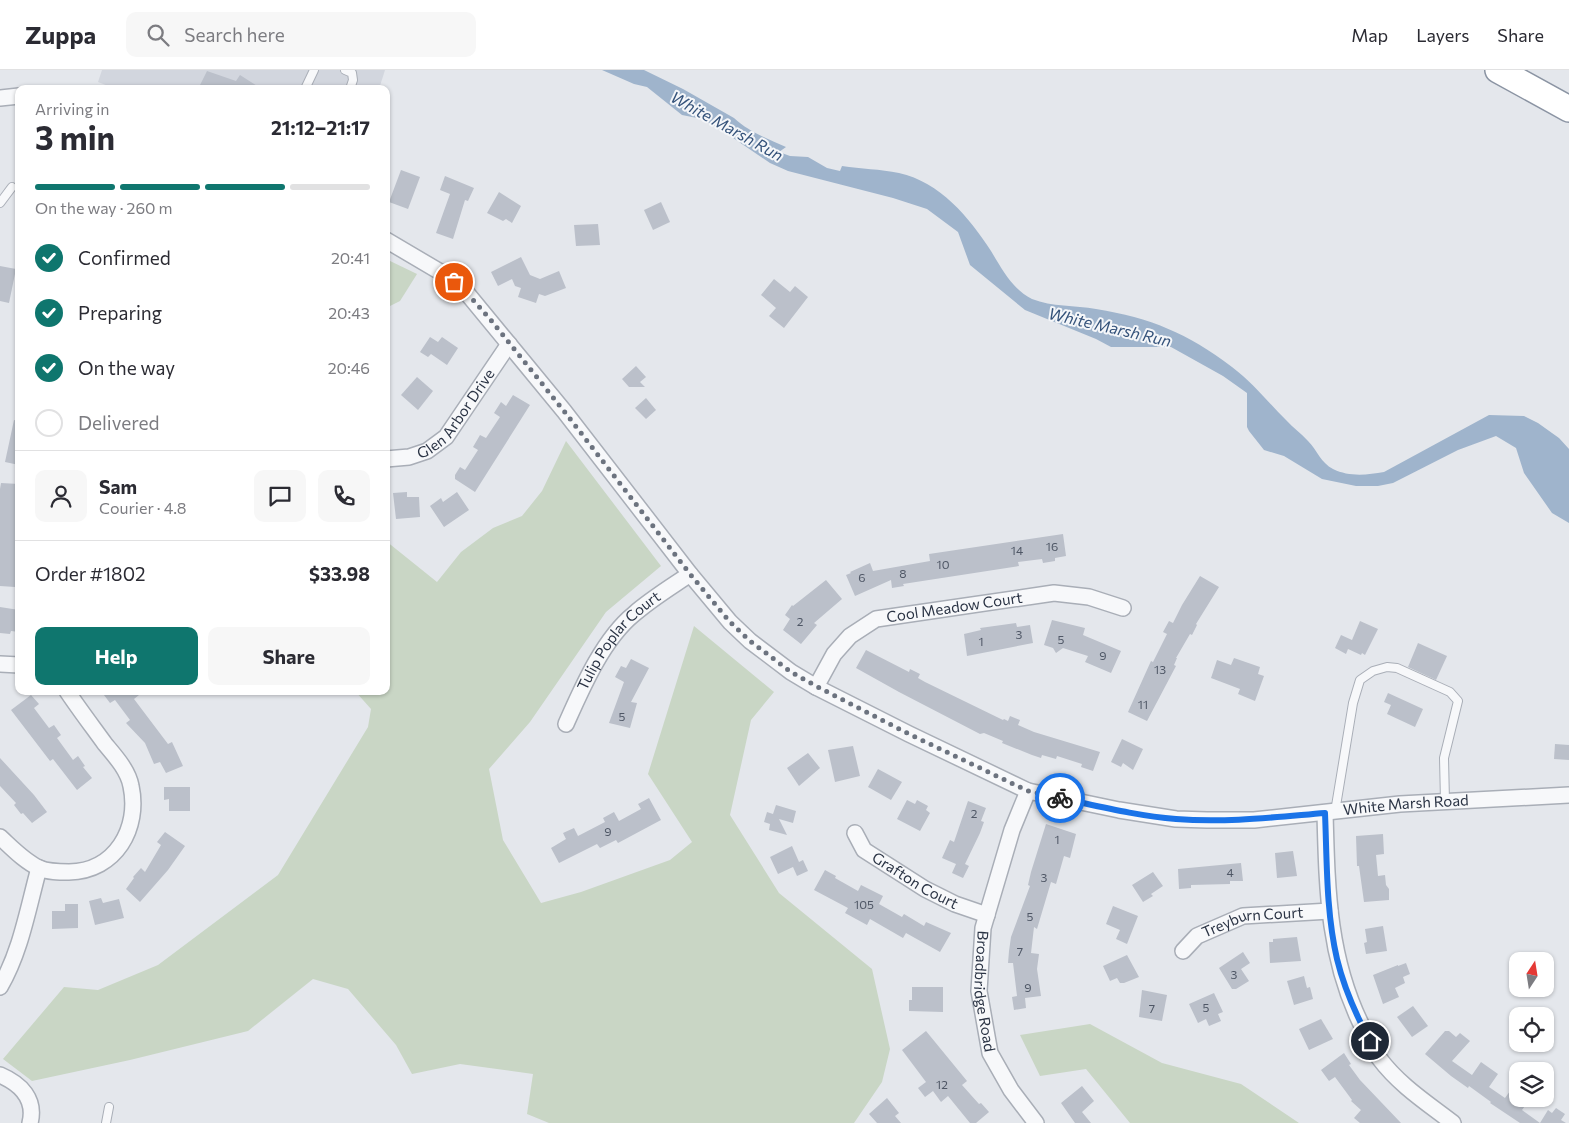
<!DOCTYPE html>
<html lang="en">
<head>
<meta charset="utf-8">
<style>
  :root { --surface:#fff; --page:#f7f7f7; --text:#2b2b33; --muted:#7c7c81; --line:#e1e1e2; --accent:#0f766e }
  body { margin:0; font-family:Commissioner,sans-serif; background:var(--page); color:var(--text); height:100vh; display:flex; flex-direction:column; font-size:19px; white-space:nowrap }
  * { box-sizing:border-box; margin:0 }
  p { font-size:16px; color:var(--muted) }
  .icon { flex:none; width:28px; height:28px; fill:none; stroke:currentColor; stroke-width:2; stroke-linecap:round; stroke-linejoin:round }
  .map { position:relative; flex:1; overflow:hidden }
  .drawer { position:absolute; left:15px; top:15px; width:375px; height:610px; display:flex; flex-direction:column; background:var(--surface); border-radius:10px; box-shadow:0 1px 4px #0004 }
  .drawer>* { flex:none }
  .needle { width:32px; rotate:12deg }
  .controls { position:absolute; left:1509px; top:882px; display:grid; gap:10px }
  .controls a { display:grid; place-items:center; width:45px; height:45px; border-radius:10px; background:var(--surface); box-shadow:0 1px 4px #0004; font-size:25px }
  .pin { position:absolute; display:grid; place-items:center; width:42px; height:42px; color:#fff; margin:-21px; border:2px solid #fff; border-radius:50%; box-shadow:0 1px 5px #0007 }
  .courier { position:absolute; display:grid; place-items:center; width:50px; height:50px; margin:-25px; border:4px solid #1a73e8; border-radius:50%; background:#fff; color:#222; box-shadow:0 1px 6px #0007 }
  .summary em { font-style:normal; font-weight:700 }
  .summary div { display:flex; flex-direction:column-reverse }
  .summary { display:flex; align-items:center; justify-content:space-between; height:85px; padding:0 20px }
  h1 { font-size:32px; font-weight:700; line-height:38px }
  .bar { display:grid; grid-template-columns:repeat(4,1fr); gap:8px 5px; align-content:center; height:60px; padding:0 20px }
  .bar i { height:6px; border-radius:4px; background:var(--line) }
  .bar .on { background:var(--accent) }
  .bar p { grid-column:span 4 }
  .line { display:flex; align-items:center; gap:12px; padding:0 20px; border-top:1px solid var(--line) }
  .line div { flex:1 }
  .round { display:grid; place-items:center; flex:none; width:52px; height:52px; border-radius:10px; background:var(--page) }
  ol { padding:0 20px; list-style:none }
  li { display:flex; align-items:center; gap:15px; height:55px }
  li p { margin-inline-start:auto }
  li .icon { padding:5px; border-radius:50%; background:var(--accent); color:#fff; stroke-width:4 }
  li:last-child { color:var(--muted) }
  li i { width:28px; height:28px; border:2px solid var(--line); border-radius:50% }
  .primary-button { display:flex; gap:10px; margin-top:auto; padding:10px 20px }
  .primary-button a { flex:1; height:58px; border-radius:10px; background:var(--accent); color:#fff; font-size:20px; font-weight:700; line-height:58px; text-align:center }
  .primary-button a+a { background:var(--page); color:var(--text) }
  header { display:flex; align-items:center; gap:30px; box-sizing:border-box; height:70px; padding:0 25px; background:var(--surface); border-bottom:1px solid var(--line) }
  header strong { font-size:24px }
  nav { display:flex; gap:28px; margin-inline-start:auto; font-size:18px }
  .search { width:350px; height:45px; background:var(--page); display:flex; align-items:center; gap:12px; box-sizing:border-box; padding:0 18px; border-radius:10px; color:var(--muted); font-size:19px }
  .map>svg:first-child { display:block }
  .built { fill:#d2d6de }
  .green { fill:#c9d6c5 }
  .water { fill:#9fb4cc }
  .building { fill:#bbc0ca }
  .lines { fill:none; stroke-linecap:round; stroke-linejoin:round }
  .service-casing { stroke:#a9aeb7; stroke-width:10 }
  .minor-casing { stroke:#a9aeb7; stroke-width:18 }
  .trunk-casing { stroke:#8b94a3; stroke-width:28 }
  .service { stroke:#f7f8fa; stroke-width:8 }
  .minor { stroke:#f7f8fa; stroke-width:15 }
  .trunk { stroke:#fff; stroke-width:25 }
  .done { stroke:#6c737f; stroke-width:5; stroke-dasharray:0 9 }
  .route { stroke:#1a73e8; stroke-width:6 }
  .labels { text-anchor:middle; stroke-width:4; stroke-linejoin:round; paint-order:stroke }
  .number-label { font-size:12px; fill:#4f5766 }
  .street-label { font-size:15px; fill:#2b3445; stroke:#f4f6f9 }
  .water-label { font-size:16px; font-style:italic; fill:#34527a; stroke:#f4f6f9 }
</style>
</head>
<body>
<header>
<strong>Zuppa</strong>
<div class="search"><svg class="icon" aria-label="search" viewBox="0 0 24 24"><circle cx="10" cy="10" r="6"/><path d="M15 15l6 6"/></svg>Search here</div>
<nav><a>Map</a><a>Layers</a><a>Share</a></nav>
</header>
<div class="map">
<svg width="1569" height="1053" viewBox="0 0 1569 1053">
  <rect width="100%" height="100%" fill="#e4e7ec"/>
  <polygon class="built" points="102,0 385,0 379,19 116,19 98,12"/>
  <g class="green">
    <polygon points="386,189 417,204 400,231 386,238"/>
    <polygon points="566,371 661,496 606,542 530,652 489,699 503,770 541,833 581,822 670,790 692,772 648,704 694,556 774,622 751,650 730,745 779,823 872,899 890,979 882,1012 854,1053 549,1053 527,1044 533,1004 460,994 412,1004 396,975 348,919 313,909 248,961 130,990 32,1011 3,989 64,917 98,920 158,895 278,805 368,657 371,639 355,621 386,621 386,471 437,512 461,482 493,458 522,446 542,421"/>
    <polygon points="1090,954 1162,993 1241,1014 1299,1053 1130,1053 1086,999 1040,1006 1020,965"/>
  </g>
  <path class="water" d="M602 0H644L683 19 734 48C749 62 768 69 786 77L779 82 790 86 808 87 827 98 840 101 842 96C861 99 880 99 899 103 940 112 969 147 991 181 1002 199 1012 219 1032 229 1052 237 1075 235 1096 239 1151 248 1187 263 1232 297 1253 313 1268 332 1286 350 1293 358 1301 363 1308 371 1317 380 1321 393 1333 399 1349 407 1367 405 1384 402L1489 345 1524 346 1538 353 1559 368 1569 379V453L1552 443 1524 403 1516 378 1496 366 1458 380 1393 413 1378 416H1356L1322 409 1284 386 1264 380 1249 361 1247 357V323L1223 306 1171 277H1111L1096 269 1025 240 970 195 958 162 927 139 893 128 788 101 770 93 720 59 702 49 682 45 647 17 634 14Z"/>
  <g class="building">
    <polygon points="207,1 236,11 240,5 262,19 207,19 200,15"/>
    <polygon points="401,100 420,107 408,139 389,132"/>
    <polygon points="445,106 474,118 468,131 465,130 453,169 436,163 450,124 440,120"/>
    <polygon points="499,122 521,136 512,153 506,149 503,151 487,143"/>
    <polygon points="661,132 670,152 653,160 644,140"/>
    <polygon points="598,154 600,175 576,176 574,155"/>
    <polygon points="521,187 530,205 540,209 559,201 566,218 545,226 539,224 536,233 518,227 521,218 515,216 512,209 498,216 491,202"/>
    <polygon points="0,196 16,199 9,233 0,231"/>
    <polygon points="774,209 790,222 795,216 808,227 784,258 769,246 776,238 761,225"/>
    <polygon points="430,267 438,272 442,267 458,278 447,295 431,284 428,287 420,282"/>
    <polygon points="636,296 646,307 640,312 645,317 629,317 622,309"/>
    <polygon points="417,307 433,321 418,340 401,325"/>
    <polygon points="513,325 530,335 475,422 455,409 455,405 460,397 465,400 478,380 473,377 480,365 486,368 500,347 494,343 501,332 506,336"/>
    <polygon points="646,328 656,340 646,349 635,338"/>
    <polygon points="14,350 19,351 19,395 5,392"/>
    <polygon points="1,413 19,414 19,504 16,504 15,517 0,516 0,419"/>
    <polygon points="407,422 407,427 419,427 420,447 396,449 393,423"/>
    <polygon points="457,422 469,440 444,457 430,436 441,428 443,432"/>
    <polygon points="1063,464 1066,486 1055,488 1055,491 1043,493 1042,489 1018,492 1019,496 903,514 904,516 892,518 891,510 855,526 846,505 851,503 850,502 870,493 873,501 930,491 929,484"/>
    <polygon points="1200,506 1219,517 1196,554 1197,555 1192,565 1190,564 1176,588 1177,588 1174,595 1176,596 1147,651 1128,642 1151,591 1153,592 1167,564 1163,562 1169,551 1173,553 1182,535"/>
    <polygon points="826,510 842,529 814,553 817,555 801,574 783,560 790,549 785,545 792,535 793,536"/>
    <polygon points="0,537 19,540 19,562 11,561 10,564 0,563"/>
    <polygon points="1052,550 1085,558 1083,565 1121,581 1111,603 1085,592 1088,586 1063,578 1056,583 1053,578 1044,575"/>
    <polygon points="1360,551 1378,559 1365,585 1362,583 1361,585 1348,579 1346,584 1335,578 1341,565 1352,570"/>
    <polygon points="1016,553 1017,557 1030,555 1033,573 967,586 964,564 981,560 980,558"/>
    <polygon points="1418,573 1447,586 1436,610 1408,597"/>
    <polygon points="866,580 909,602 910,599 920,604 918,608 925,612 1003,650 1004,649 1008,651 1010,646 1020,650 1018,655 1034,662 1100,682 1093,701 1081,697 1082,694 1057,686 1056,689 1042,685 1041,688 1032,685 1002,673 1003,671 984,663 980,664 899,622 856,598"/>
    <polygon points="1234,588 1260,597 1258,604 1264,606 1255,631 1238,624 1240,619 1211,608 1217,590 1231,595"/>
    <polygon points="631,589 649,598 631,632 637,633 630,658 609,653 624,612 615,607 621,596 626,598"/>
    <polygon points="101,621 144,621 134,629 168,674 172,672 183,696 166,703 160,692 154,694 145,673 126,653 130,650 115,630 110,633"/>
    <polygon points="1388,623 1423,639 1415,657 1387,644 1391,635 1384,632"/>
    <polygon points="31,625 39,634 34,638 49,658 54,655 61,665 57,668 73,690 78,686 85,696 83,697 92,708 77,720 53,689 50,691 11,640"/>
    <polygon points="1122,669 1143,679 1133,700 1123,693 1121,697 1111,692"/>
    <polygon points="1555,674 1569,675 1569,690 1554,689"/>
    <polygon points="853,676 860,706 835,712 828,680"/>
    <polygon points="808,683 820,698 799,716 787,698"/>
    <polygon points="0,688 34,725 47,742 32,753 23,743 21,744 14,735 16,733 0,716"/>
    <polygon points="878,699 902,712 891,730 868,717"/>
    <polygon points="164,717 190,717 190,741 169,741 169,729 164,730"/>
    <polygon points="649,728 661,750 618,773 616,770 600,778 597,774 559,793 551,778 566,769 563,763 574,758 578,766 605,752 603,748 614,742 619,751 641,739 638,734"/>
    <polygon points="907,730 915,734 917,730 928,736 926,740 930,743 920,761 897,749"/>
    <polygon points="968,731 986,738 981,751 984,752 980,763 965,794 969,796 963,808 952,803 956,794 942,788 950,770 954,772"/>
    <polygon points="776,735 796,741 793,753 779,749 787,765 769,760 770,754 764,752 767,742 773,744"/>
    <polygon points="1046,754 1076,764 1070,788 1064,786 1056,814 1051,812 1037,859 1034,857 1031,883 1039,884 1037,899 1041,926 1025,928 1026,938 1014,940 1012,927 1017,926 1013,893 1008,893 1009,881 1011,867 1030,816 1028,815 1031,802"/>
    <polygon points="165,762 185,776 168,800 140,832 126,819 134,808 133,807 141,798 145,802 161,775 157,772"/>
    <polygon points="1383,764 1384,784 1376,785 1378,806 1385,805 1386,815 1389,819 1389,830 1364,832 1359,796 1357,796 1356,766"/>
    <polygon points="792,776 799,792 803,790 808,801 797,806 793,797 778,804 770,787"/>
    <polygon points="1293,781 1297,806 1277,808 1275,783"/>
    <polygon points="1241,793 1243,811 1230,811 1230,814 1191,815 1191,818 1179,819 1178,799"/>
    <polygon points="825,800 836,806 835,808 858,821 861,815 883,826 879,834 902,847 904,844 924,856 926,852 951,863 940,882 906,863 903,868 870,849 867,855 845,843 848,838 814,820"/>
    <polygon points="1153,802 1163,816 1151,824 1153,826 1143,832 1132,815"/>
    <polygon points="101,828 103,833 119,829 124,848 95,855 89,831"/>
    <polygon points="65,834 78,834 78,858 52,859 52,841 65,841"/>
    <polygon points="1113,836 1138,846 1127,874 1116,869 1120,860 1106,854"/>
    <polygon points="1383,856 1387,881 1366,884 1364,873 1367,872 1365,859"/>
    <polygon points="1297,867 1301,891 1270,893 1269,872 1273,872 1273,869"/>
    <polygon points="1243,882 1250,893 1241,899 1249,911 1236,919 1232,919 1219,898"/>
    <polygon points="1127,885 1139,907 1124,913 1120,913 1117,908 1110,911 1103,896"/>
    <polygon points="1406,893 1410,904 1403,907 1405,913 1395,918 1399,927 1383,934 1373,905 1398,895 1398,896"/>
    <polygon points="1304,906 1307,918 1310,917 1313,929 1294,935 1287,911"/>
    <polygon points="912,917 943,917 943,942 909,941 909,930 912,930"/>
    <polygon points="1142,920 1167,925 1162,951 1139,947"/>
    <polygon points="1214,923 1223,942 1218,944 1221,951 1209,956 1206,949 1198,953 1189,934"/>
    <polygon points="1413,936 1428,956 1412,967 1397,947"/>
    <polygon points="1321,949 1333,969 1309,980 1299,959"/>
    <polygon points="926,961 967,1011 962,1015 979,1034 981,1033 989,1042 976,1053 970,1053 948,1026 941,1032 933,1021 925,1027 918,1018 926,1012 902,980"/>
    <polygon points="1445,961 1449,961 1456,967 1460,963 1470,971 1452,991 1472,1005 1481,992 1498,1004 1489,1017 1505,1028 1518,1010 1518,1029 1530,1029 1522,1040 1540,1053 1548,1040 1552,1043 1556,1038 1565,1044 1561,1050 1566,1053 1520,1053 1490,1033 1491,1032 1469,1016 1468,1018 1451,1006 1425,984"/>
    <polygon points="1344,983 1351,994 1349,995 1360,1010 1401,1053 1360,1053 1354,1048 1361,1040 1351,1031 1352,1030 1335,1007 1329,1011 1321,1000"/>
    <polygon points="1082,1016 1094,1031 1082,1042 1091,1053 1075,1053 1061,1033"/>
    <polygon points="887,1028 899,1043 895,1046 901,1053 877,1053 869,1044"/>
  </g>
  <g class="lines">
    <defs>
      <g id="service">
        <polyline points="345,0 352,3 353,10 350,19"/>
        <polyline points="305,19 314,0"/>
        <polyline points="0,133 12,117"/>
        <polyline points="1335,742 1353,633 1360,610 1373,601 1387,597 1397,598 1450,622 1458,631 1444,688 1445,731"/>
        <polyline points="106,1053 109,1037"/>
      </g>
      <g id="minor">
        <polyline points="0,28 19,26"/>
        <path id="s1" d="M386 170 442 203 466 222 564 341 690 504 730 552 750 571 791 602 816 617 909 664 1028 721 1119 740 1176 749 1207 750H1254L1400 734 1569 725"/>
        <path id="s2" d="M386 389 409 387 427 381 446 367 509 274"/>
        <polyline points="0,594 19,595"/>
        <path id="s3" d="M816 617 834 584 850 566 876 549 1054 523 1089 527 1123 538"/>
        <path id="s4" d="M566 654C582 618 603 569 634 544 651 529 671 517 690 504"/>
        <path id="s5" d="M1028 721 1012 760 983 858 979 921 990 983 1011 1020 1036 1053"/>
        <path d="M1325 743C1327 819 1328 889 1363 958 1368 968 1372 979 1379 988 1399 1015 1427 1033 1453 1053"/>
        <path id="s6" d="M855 763 864 780 925 819 955 834 987 845"/>
        <path d="M0 767C12 778 24 791 39 798 48 802 59 802 69 802 116 801 140 758 131 716 128 700 115 686 105 674 92 656 79 639 67 621"/>
        <path id="s7" d="M1183 881 1197 866 1243 846 1330 841"/>
        <path d="M0 917C21 881 28 838 39 798"/>
        <path d="M0 1005C21 1014 36 1029 30 1053"/>
      </g>
      <polyline id="trunk" points="1498,0 1569,39"/>
    </defs>
    <use href="#service" class="service-casing"/>
    <use href="#minor" class="minor-casing"/>
    <use href="#trunk" class="trunk-casing"/>
    <use href="#service" class="service"/>
    <use href="#minor" class="minor"/>
    <use href="#trunk" class="trunk"/>
  </g>
  <g class="lines">
    <polyline class="done" points="454,212 466,222 490,249 564,341 690,504 730,552 750,571 791,602 816,616 909,664 1028,721 1060,728"/>
    <path class="route" d="M1060 728C1098 736 1137 746 1176 749 1226 753 1276 747 1325 743 1327 791 1326 842 1337 889 1344 918 1356 945 1370 971"/>
  </g>
  <g class="labels">
    <g class="number-label">
      <text x="1052" y="481">16</text>
      <text x="1017" y="485">14</text>
      <text x="943" y="499">10</text>
      <text x="903" y="508">8</text>
      <text x="862" y="512">6</text>
      <text x="800" y="556">2</text>
      <text x="1019" y="569">3</text>
      <text x="1061" y="574">5</text>
      <text x="981" y="576">1</text>
      <text x="1103" y="590">9</text>
      <text x="1160" y="604">13</text>
      <text x="1143" y="639">11</text>
      <text x="622" y="651">5</text>
      <text x="974" y="748">2</text>
      <text x="608" y="766">9</text>
      <text x="1057" y="774">1</text>
      <text x="1230" y="807">4</text>
      <text x="1044" y="812">3</text>
      <text x="864" y="839">105</text>
      <text x="1030" y="851">5</text>
      <text x="1020" y="886">7</text>
      <text x="1234" y="909">3</text>
      <text x="1028" y="922">9</text>
      <text x="1206" y="942">5</text>
      <text x="1152" y="943">7</text>
      <text x="942" y="1019">12</text>
    </g>
    <g class="street-label">
      <text dy="5" stroke="none"><textPath href="#s2" startOffset="89">Glen Arbor Drive</textPath></text>
      <text dy="5" stroke="none"><textPath href="#s3" startOffset="172">Cool Meadow Court</textPath></text>
      <text dy="5" stroke="none"><textPath href="#s4" startOffset="100">Tulip Poplar Court</textPath></text>
      <text dy="5" stroke="none"><textPath href="#s1" startOffset="1244">White Marsh Road</textPath></text>
      <text dy="5" stroke="none"><textPath href="#s6" startOffset="79">Grafton Court</textPath></text>
      <text dy="5" stroke="none"><textPath href="#s7" startOffset="79">Treyburn Court</textPath></text>
      <text dy="5" stroke="none"><textPath href="#s5" startOffset="208">Broadbridge Road</textPath></text>
    </g>
    <g class="water-label">
      <text transform="translate(727 56) rotate(29)" y="6">White Marsh Run</text>
      <text transform="translate(1110 257) rotate(13)" y="6">White Marsh Run</text>
    </g>
  </g>
</svg>
<div class="controls">
<a><svg class="needle" viewBox="-14 -14 28 28"><path d="M0-13l5 13h-10z" fill="#e53935"/><path d="M0 13l5-13h-10z" fill="#7c7c81"/></svg></a>
<a><svg class="icon" aria-label="locate" viewBox="0 0 24 24"><circle cx="12" cy="12" r="6"/><path d="M12 2v4M12 18v4M2 12h4M18 12h4"/></svg></a>
<a><svg class="icon" aria-label="layers" viewBox="0 0 24 24"><path d="M12 4l9 5-9 5-9-5zM3 14l9 5 9-5"/></svg></a>
</div>
<div class="pin" style="left:454px;top:212px;background:#ea580c"><svg class="icon" aria-label="bag" viewBox="0 0 24 24"><path d="M5 8h14l-1 12H6zM9 8a3 3 0 0 1 6 0"/></svg></div>
<div class="pin" style="left:1370px;top:971px;background:#1f2937"><svg class="icon" aria-label="home" viewBox="0 0 24 24"><path d="M3 11l9-7 9 7M6 9v11h12V9"/></svg></div>
<div class="courier" style="left:1060px;top:728px"><svg class="icon" aria-label="bike" viewBox="0 0 24 24"><circle cx="6" cy="16" r="4"/><circle cx="18" cy="16" r="4"/><path d="M6 16l4-8h5l3 8M10 8l3 8H6M13 5h3"/></svg></div>
<section class="drawer">
<div class="summary"><div><h1>3 min</h1><p>Arriving in</p></div><em>21:12–21:17</em></div>
<div class="bar"><i class="on"></i><i class="on"></i><i class="on"></i><i></i><p>On the way · 260 m</p></div>
<ol>
<li><svg class="icon" aria-label="check" viewBox="0 0 24 24"><path d="M5 12l5 5 9-10"/></svg>Confirmed<p>20:41</p></li>
<li><svg class="icon" aria-label="check" viewBox="0 0 24 24"><path d="M5 12l5 5 9-10"/></svg>Preparing<p>20:43</p></li>
<li><svg class="icon" aria-label="check" viewBox="0 0 24 24"><path d="M5 12l5 5 9-10"/></svg>On the way<p>20:46</p></li>
<li><i></i>Delivered</li>
</ol>
<div class="line" style="height:90px"><a class="round"><svg class="icon" aria-label="person" viewBox="0 0 24 24"><circle cx="12" cy="8" r="4"/><path d="M4 21q1-7 8-7t8 7"/></svg></a><div><b>Sam</b><p>Courier · 4.8</p></div><a class="round"><svg class="icon" aria-label="chat" viewBox="0 0 24 24"><path d="M4 5h16v11H9l-5 4z"/></svg></a><a class="round"><svg class="icon" aria-label="phone" viewBox="0 0 24 24"><path d="M5 4h4l2 5-3 2q2 4 5 5l2-3 5 2v4C11 20 4 13 5 4z"/></svg></a></div>
<div class="line" style="height:65px"><div>Order #1802</div><b>$33.98</b></div>
<div class="primary-button"><a>Help</a><a>Share</a></div>
</section>
</div>
</body>
</html>
